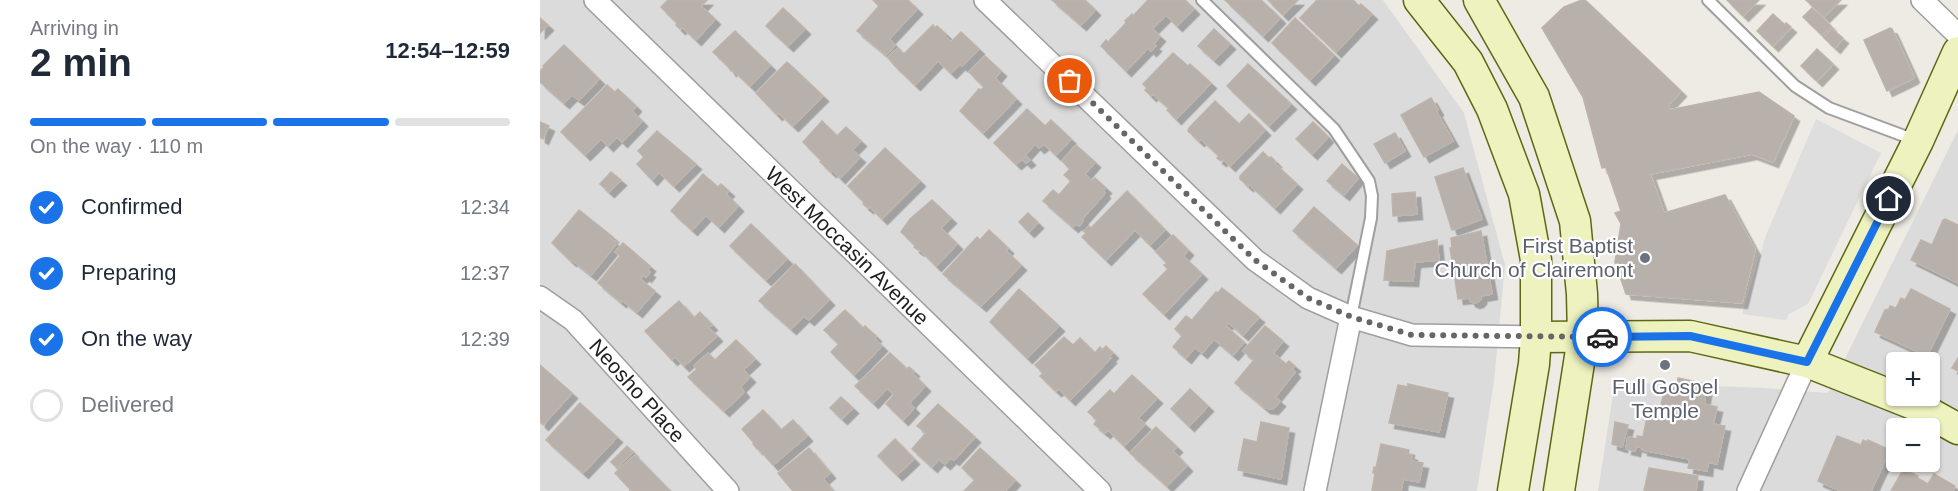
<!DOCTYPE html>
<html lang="en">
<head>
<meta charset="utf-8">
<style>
  :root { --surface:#fff; --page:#f6f6f7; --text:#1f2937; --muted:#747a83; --line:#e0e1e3; --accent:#1a73e8 }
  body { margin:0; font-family:Arial,sans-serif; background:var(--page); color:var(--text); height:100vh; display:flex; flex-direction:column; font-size:22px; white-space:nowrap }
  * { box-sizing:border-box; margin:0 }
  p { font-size:20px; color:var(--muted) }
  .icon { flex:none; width:33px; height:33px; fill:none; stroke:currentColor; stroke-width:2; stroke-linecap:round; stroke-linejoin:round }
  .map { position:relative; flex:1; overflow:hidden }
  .details { display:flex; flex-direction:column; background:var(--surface); width:540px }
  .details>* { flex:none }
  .tools { position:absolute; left:1346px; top:352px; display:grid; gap:12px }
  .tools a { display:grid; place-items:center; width:54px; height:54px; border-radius:6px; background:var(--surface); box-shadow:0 2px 4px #0004; font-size:30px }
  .pin { position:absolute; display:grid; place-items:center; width:51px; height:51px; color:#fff; margin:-26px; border:3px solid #fff; border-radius:50%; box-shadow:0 2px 6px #0007 }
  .courier { position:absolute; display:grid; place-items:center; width:60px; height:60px; margin:-30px; border:4px solid #1a73e8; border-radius:50%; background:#fff; color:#222; box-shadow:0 2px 8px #0007 }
  .summary em { font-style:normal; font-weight:800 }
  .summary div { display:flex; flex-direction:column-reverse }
  .summary { display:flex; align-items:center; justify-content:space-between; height:102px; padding:0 30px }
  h1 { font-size:39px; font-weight:800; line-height:45px }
  .bar { display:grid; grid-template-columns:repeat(4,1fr); gap:9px 6px; align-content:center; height:72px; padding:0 30px }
  .bar i { height:8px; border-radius:4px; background:var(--line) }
  .bar .current { background:var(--accent) }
  .bar p { grid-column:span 4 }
  ol { padding:0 30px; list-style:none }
  li { display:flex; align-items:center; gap:18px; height:66px }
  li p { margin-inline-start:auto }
  li .icon { padding:6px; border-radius:50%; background:var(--accent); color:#fff; stroke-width:4 }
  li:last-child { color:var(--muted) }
  li i { width:33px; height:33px; border:3px solid var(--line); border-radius:50% }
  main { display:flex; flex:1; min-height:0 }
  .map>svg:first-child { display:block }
  .residential { fill:#dcdbdb; fill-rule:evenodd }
  .parking { fill:#dedede }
  .building { fill:#b7b0ab; stroke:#beb3a9; stroke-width:1.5; filter:url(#shadow) }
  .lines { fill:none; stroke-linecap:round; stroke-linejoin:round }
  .lane-casing { stroke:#9f9f9f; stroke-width:14 }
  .street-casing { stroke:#9f9f9f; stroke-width:24 }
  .secondary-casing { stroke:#5d6812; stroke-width:33 }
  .lane { stroke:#fff; stroke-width:10 }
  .street { stroke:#fff; stroke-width:21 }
  .secondary { stroke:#eef2bf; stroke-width:30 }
  .done { stroke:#676664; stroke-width:6; stroke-dasharray:0 10.8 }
  .route { stroke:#1a73e8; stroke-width:8 }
  .worship-dot { fill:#6b7280; stroke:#fff; stroke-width:2 }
  .labels { text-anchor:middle; stroke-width:4.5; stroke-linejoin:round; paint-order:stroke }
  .street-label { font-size:21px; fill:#1e1e1e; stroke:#fff }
  .worship-label { font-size:21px; fill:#5b616d; stroke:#fff; text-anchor:end }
</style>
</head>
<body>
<main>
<section class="details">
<div class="summary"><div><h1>2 min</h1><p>Arriving in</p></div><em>12:54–12:59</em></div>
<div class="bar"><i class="current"></i><i class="current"></i><i class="current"></i><i></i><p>On the way · 110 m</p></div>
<ol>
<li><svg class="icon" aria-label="check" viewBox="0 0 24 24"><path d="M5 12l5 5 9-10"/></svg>Confirmed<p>12:34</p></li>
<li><svg class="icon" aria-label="check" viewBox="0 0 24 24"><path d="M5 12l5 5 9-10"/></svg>Preparing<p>12:37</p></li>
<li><svg class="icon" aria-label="check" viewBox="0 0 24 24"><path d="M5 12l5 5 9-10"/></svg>On the way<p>12:39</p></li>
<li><i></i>Delivered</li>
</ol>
</section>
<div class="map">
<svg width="1418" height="491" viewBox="0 0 1418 491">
  <defs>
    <filter id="shadow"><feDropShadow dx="5.5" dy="5.5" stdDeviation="0" flood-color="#0004"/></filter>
  </defs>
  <rect width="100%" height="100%" fill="#eeebe5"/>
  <g class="residential">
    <polygon points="0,0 843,0 924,113 965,265 954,381 937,491 0,491"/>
    <path d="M1418 130V491H1058L1075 382 1224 388 1288 393ZM1356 363H1389V396H1356ZM1356 429H1389V462H1356Z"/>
  </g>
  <polygon class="parking" points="1276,119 1341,153 1268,304 1249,314 1246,320 1202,314 1226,235"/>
  <g class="building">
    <polygon points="128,0 167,0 161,6 175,19 156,40 142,27 140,29 136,25 137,23 121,7"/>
    <polygon points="333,0 368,0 377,9 349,39 355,45 346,55 317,31 339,6"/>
    <polygon points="512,0 545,0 555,10 541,25"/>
    <polygon points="608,0 645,0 654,9 637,26 626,15 612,29 620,36 613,44 616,46 611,51 608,48 586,71 561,46 566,40 568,42 586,23 585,21 592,14 593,16"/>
    <polygon points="685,0 721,0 740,18 723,36"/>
    <polygon points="728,0 758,0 743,15"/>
    <polygon points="777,0 813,0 819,6 821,4 832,14 796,52 760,18"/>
    <polygon points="1042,0 1045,0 1141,91 1129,104 1129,110 1219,92 1254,116 1233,162 1212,154 1110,174 1124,213 1185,195 1215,250 1202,303 1086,294 1075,262 1081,224 1075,213 1081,211 1066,167 1062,168 1043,97 1002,28 1024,7"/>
    <polygon points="1187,0 1219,0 1203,16"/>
    <polygon points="1266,0 1301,0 1284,17"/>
    <polygon points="243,8 265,29 248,46 226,26"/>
    <polygon points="1272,8 1291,26 1282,35 1263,17"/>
    <polygon points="1233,14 1245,25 1246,23 1251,27 1233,46 1217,31"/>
    <polygon points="0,18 8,25 0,33"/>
    <polygon points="755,18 794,55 770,80 732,43"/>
    <polygon points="393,25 395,28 397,26 406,34 404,36 411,42 421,32 439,49 422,66 420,64 411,73 398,61 375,85 354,65 348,57 358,48 364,54"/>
    <polygon points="1350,28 1352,29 1374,77 1372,79 1347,91 1324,40"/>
    <polygon points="674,29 690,44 674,60 658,46"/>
    <polygon points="1292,29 1303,38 1295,48 1284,38"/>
    <polygon points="195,31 230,65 210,86 192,69 191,71 188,66 173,52"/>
    <polygon points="24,45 59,79 39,100 32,95 24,103 0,82 0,71 4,67 3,66"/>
    <polygon points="1277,49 1293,64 1277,81 1261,66"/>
    <polygon points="633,53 648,66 650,64 671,83 636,119 627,110 629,108 613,94 611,96 605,90 607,88 603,84"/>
    <polygon points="445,56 461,71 455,78 476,99 443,133 420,111 439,89 441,90 444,87 429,72"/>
    <polygon points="247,62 283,96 253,126 239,113 237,115 216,93"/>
    <polygon points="708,64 751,104 729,126 687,86"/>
    <polygon points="67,85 75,92 78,89 96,106 92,111 102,121 82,142 77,137 68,146 61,139 45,155 21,132"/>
    <polygon points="891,98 898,110 896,111 913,141 884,157 861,115"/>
    <polygon points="675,101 699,124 709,114 725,130 690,166 683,159 681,161 677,158 679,156 661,139 659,141 648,131 649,128"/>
    <polygon points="487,109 505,126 511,120 531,139 516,155 504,144 499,148 495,144 485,155 490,160 486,163 482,159 476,164 454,143"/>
    <polygon points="282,121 297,136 306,127 321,141 312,150 320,157 300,178 292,170 291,172 280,162 282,161 263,142"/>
    <polygon points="0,122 9,126 3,139 0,137"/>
    <polygon points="773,122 788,137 772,154 756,139"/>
    <polygon points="117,131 156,164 134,186 119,172 112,180 97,164 104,157 98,151"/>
    <polygon points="855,133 865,151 845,163 834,144"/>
    <polygon points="536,145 555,162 545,174 552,181 555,178 566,188 563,191 565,193 542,219 543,221 539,226 536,224 533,227 503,201 513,190 519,195 531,181 524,175 530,169 522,161"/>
    <polygon points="345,148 380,181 342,219 329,206 328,208 323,204 325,203 308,186"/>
    <polygon points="723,152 729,158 731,157 736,162 734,163 757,184 735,208 709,184 708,186 700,179 700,176"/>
    <polygon points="802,164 818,178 804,195 787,181"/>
    <polygon points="923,168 942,219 912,230 895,177"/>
    <polygon points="71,172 81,180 69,192 60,184"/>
    <polygon points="163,174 178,187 181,184 189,191 186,194 198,206 179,227 166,215 152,230 131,211"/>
    <polygon points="587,191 625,230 610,245 595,230 566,260 542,237 546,233 544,231 549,226 551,228"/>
    <polygon points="875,192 877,214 853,216 852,194"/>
    <polygon points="392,200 411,218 401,228 417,244 396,266 379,249 378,250 374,247 375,245 361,232 370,219"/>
    <polygon points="774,207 817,245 796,268 753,231"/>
    <polygon points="39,210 73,237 71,239 77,243 51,275 32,260 31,261 12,243"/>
    <polygon points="488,213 498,223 489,232 479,222"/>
    <polygon points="1405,219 1418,225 1418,283 1371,260 1381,240 1392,245 1403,220"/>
    <polygon points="211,224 247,259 226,280 190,246"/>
    <polygon points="449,230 468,248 466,251 481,265 441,306 403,274 437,237 440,240"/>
    <polygon points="941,231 952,294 941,296 941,299 938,302 934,303 930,301 929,298 918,299 910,248 912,248 911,238"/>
    <polygon points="633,235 648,250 643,256 662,274 624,314 603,294 628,269 624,265 627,263 616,252"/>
    <polygon points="897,240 899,260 875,262 873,281 844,280 847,251"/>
    <polygon points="83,243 110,266 107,270 110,272 106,277 104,275 100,279 115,291 97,312 82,300 81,302 58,283 80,256 75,252"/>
    <polygon points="255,264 289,300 269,320 264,316 251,329 219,301"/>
    <polygon points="682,288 719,317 703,335 688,322 686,326 704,342 693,355 674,339 662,353 655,347 646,358 633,347 642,336 635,329 646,316 652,320 676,292 678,293"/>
    <polygon points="479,289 519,326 487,358 450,322"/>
    <polygon points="1371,289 1410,309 1387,356 1335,332 1345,310 1349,309 1350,306 1356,308 1361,298 1365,300"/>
    <polygon points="139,301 154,318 160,312 172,325 168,327 177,336 144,366 135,357 132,360 105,331"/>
    <polygon points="305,310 323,328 325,326 336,336 334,338 342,346 314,375 291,352 299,344 284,330"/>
    <polygon points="725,326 743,341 733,353 746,364 749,361 755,366 752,369 755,372 735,397 740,401 733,409 725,408 695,383 714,360 703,351"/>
    <polygon points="524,337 533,345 540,338 555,353 560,347 562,350 566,346 573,353 569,357 571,358 530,400 519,389 516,391 500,376 503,373 495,365"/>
    <polygon points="196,340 215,359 203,370 210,377 200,387 204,392 184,411 148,377 157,369 154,366 168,353 175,360"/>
    <polygon points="350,353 367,369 369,367 374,371 372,373 385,386 371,401 370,404 374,408 363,420 346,404 354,395 347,388 333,403 315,386"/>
    <polygon points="1418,358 1418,371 1412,368"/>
    <polygon points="0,365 32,393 3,425 0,422"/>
    <polygon points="592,375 617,398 598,418 605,424 584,446 568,430 565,433 554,424 557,420 548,412 570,390 574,394"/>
    <polygon points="1138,378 1167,384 1164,404 1177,407 1173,424 1185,426 1177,464 1168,462 1167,471 1148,468 1150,459 1102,450 1103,448 1096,446 1095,451 1086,449 1088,437 1097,439 1097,436 1103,437 1107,417 1113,418 1115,408 1120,409 1124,393 1128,394 1130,385 1137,386"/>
    <polygon points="868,384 908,393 899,432 849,423 858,385 868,387"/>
    <polygon points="650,389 668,406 649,426 631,409"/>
    <polygon points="301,397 313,408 302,419 290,408"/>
    <polygon points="40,403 77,437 43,473 6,440"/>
    <polygon points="398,404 435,437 414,460 411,458 405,464 399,459 392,467 372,449 386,433 377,426"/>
    <polygon points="223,410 241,430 253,420 267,436 233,465 218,448 217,449 213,444 214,443 202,429"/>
    <polygon points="721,422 749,428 741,479 698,470 704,439 717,442"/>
    <polygon points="1075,422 1088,425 1082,447 1072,444"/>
    <polygon points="616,427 637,447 633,451 647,466 627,486 590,453"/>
    <polygon points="1297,436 1321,445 1323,440 1327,442 1328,440 1350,450 1331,491 1301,491 1278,481"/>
    <polygon points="355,439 374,459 357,475 338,456"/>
    <polygon points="841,444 869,450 868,454 872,455 871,461 883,463 879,482 863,479 861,491 832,491 835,473 833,473 834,467 836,468"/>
    <polygon points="87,446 93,452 77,468 71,462"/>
    <polygon points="269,448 290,473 283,479 293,491 253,491 238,473"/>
    <polygon points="440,448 475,480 465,491 424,491 435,480 422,468"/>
    <polygon points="95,455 130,491 89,491 91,490 75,473"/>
    <polygon points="1109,468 1158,476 1156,491 1104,491"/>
    <polygon points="1363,470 1366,470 1378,476 1377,478 1388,484 1394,474 1415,486 1413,491 1351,491"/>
  </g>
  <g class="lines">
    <defs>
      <g id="lane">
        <polyline points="662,0 794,129 829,181 832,196 831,218 811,317"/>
        <polyline points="1168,0 1255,86 1289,108 1375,140"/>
      </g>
      <g id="street">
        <polyline points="55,0 560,491"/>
        <polyline points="445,0 715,260 768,298 811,317 872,335 996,337"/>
        <polyline points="1382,0 1418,35"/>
        <polyline points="0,297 33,320 188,491"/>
        <polyline points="775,491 811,317"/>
        <polyline points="1208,491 1267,362"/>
      </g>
      <g id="secondary">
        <polyline points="879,0 928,62 952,109 984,194 996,260 996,337 994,364 973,491"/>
        <polyline points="939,0 994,97 1035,221 1042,294 1043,337 1019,491"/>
        <polyline points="996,337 1150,336 1267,362 1373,404 1418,429"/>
        <polyline points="1267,362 1378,141 1418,52"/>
      </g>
    </defs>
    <use href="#lane" class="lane-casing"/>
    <use href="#street" class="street-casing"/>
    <use href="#secondary" class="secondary-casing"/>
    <use href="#lane" class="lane"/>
    <use href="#street" class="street"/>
    <use href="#secondary" class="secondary"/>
  </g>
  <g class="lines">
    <polyline class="done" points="530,81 715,260 768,298 812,317 872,335 1062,337"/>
    <polyline class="route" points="1062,337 1150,336 1267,362 1349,199"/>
  </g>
  <g class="worship-dot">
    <circle cx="1105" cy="258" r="6"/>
    <circle cx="1125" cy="365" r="6"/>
  </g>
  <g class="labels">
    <g class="street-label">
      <text transform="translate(307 246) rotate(44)" y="7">West Moccasin Avenue</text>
      <text transform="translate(97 391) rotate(48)" y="7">Neosho Place</text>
    </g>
    <g class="worship-label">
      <text x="1093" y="253">First Baptist<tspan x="1093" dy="24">Church of Clairemont</tspan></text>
      <text x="1125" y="394" text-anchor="middle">Full Gospel<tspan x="1125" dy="24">Temple</tspan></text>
    </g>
  </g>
</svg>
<div class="tools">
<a>+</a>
<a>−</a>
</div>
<div class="pin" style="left:530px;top:81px;background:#ea580c"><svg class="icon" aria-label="bag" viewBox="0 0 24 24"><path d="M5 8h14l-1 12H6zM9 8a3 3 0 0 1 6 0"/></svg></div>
<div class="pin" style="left:1349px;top:199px;background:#1f2937"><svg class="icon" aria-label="home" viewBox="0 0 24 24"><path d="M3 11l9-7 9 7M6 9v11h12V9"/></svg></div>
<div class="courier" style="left:1062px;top:337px"><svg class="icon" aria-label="car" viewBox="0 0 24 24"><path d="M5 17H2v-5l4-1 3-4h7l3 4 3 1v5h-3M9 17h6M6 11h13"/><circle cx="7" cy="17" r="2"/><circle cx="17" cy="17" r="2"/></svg></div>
</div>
</main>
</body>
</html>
